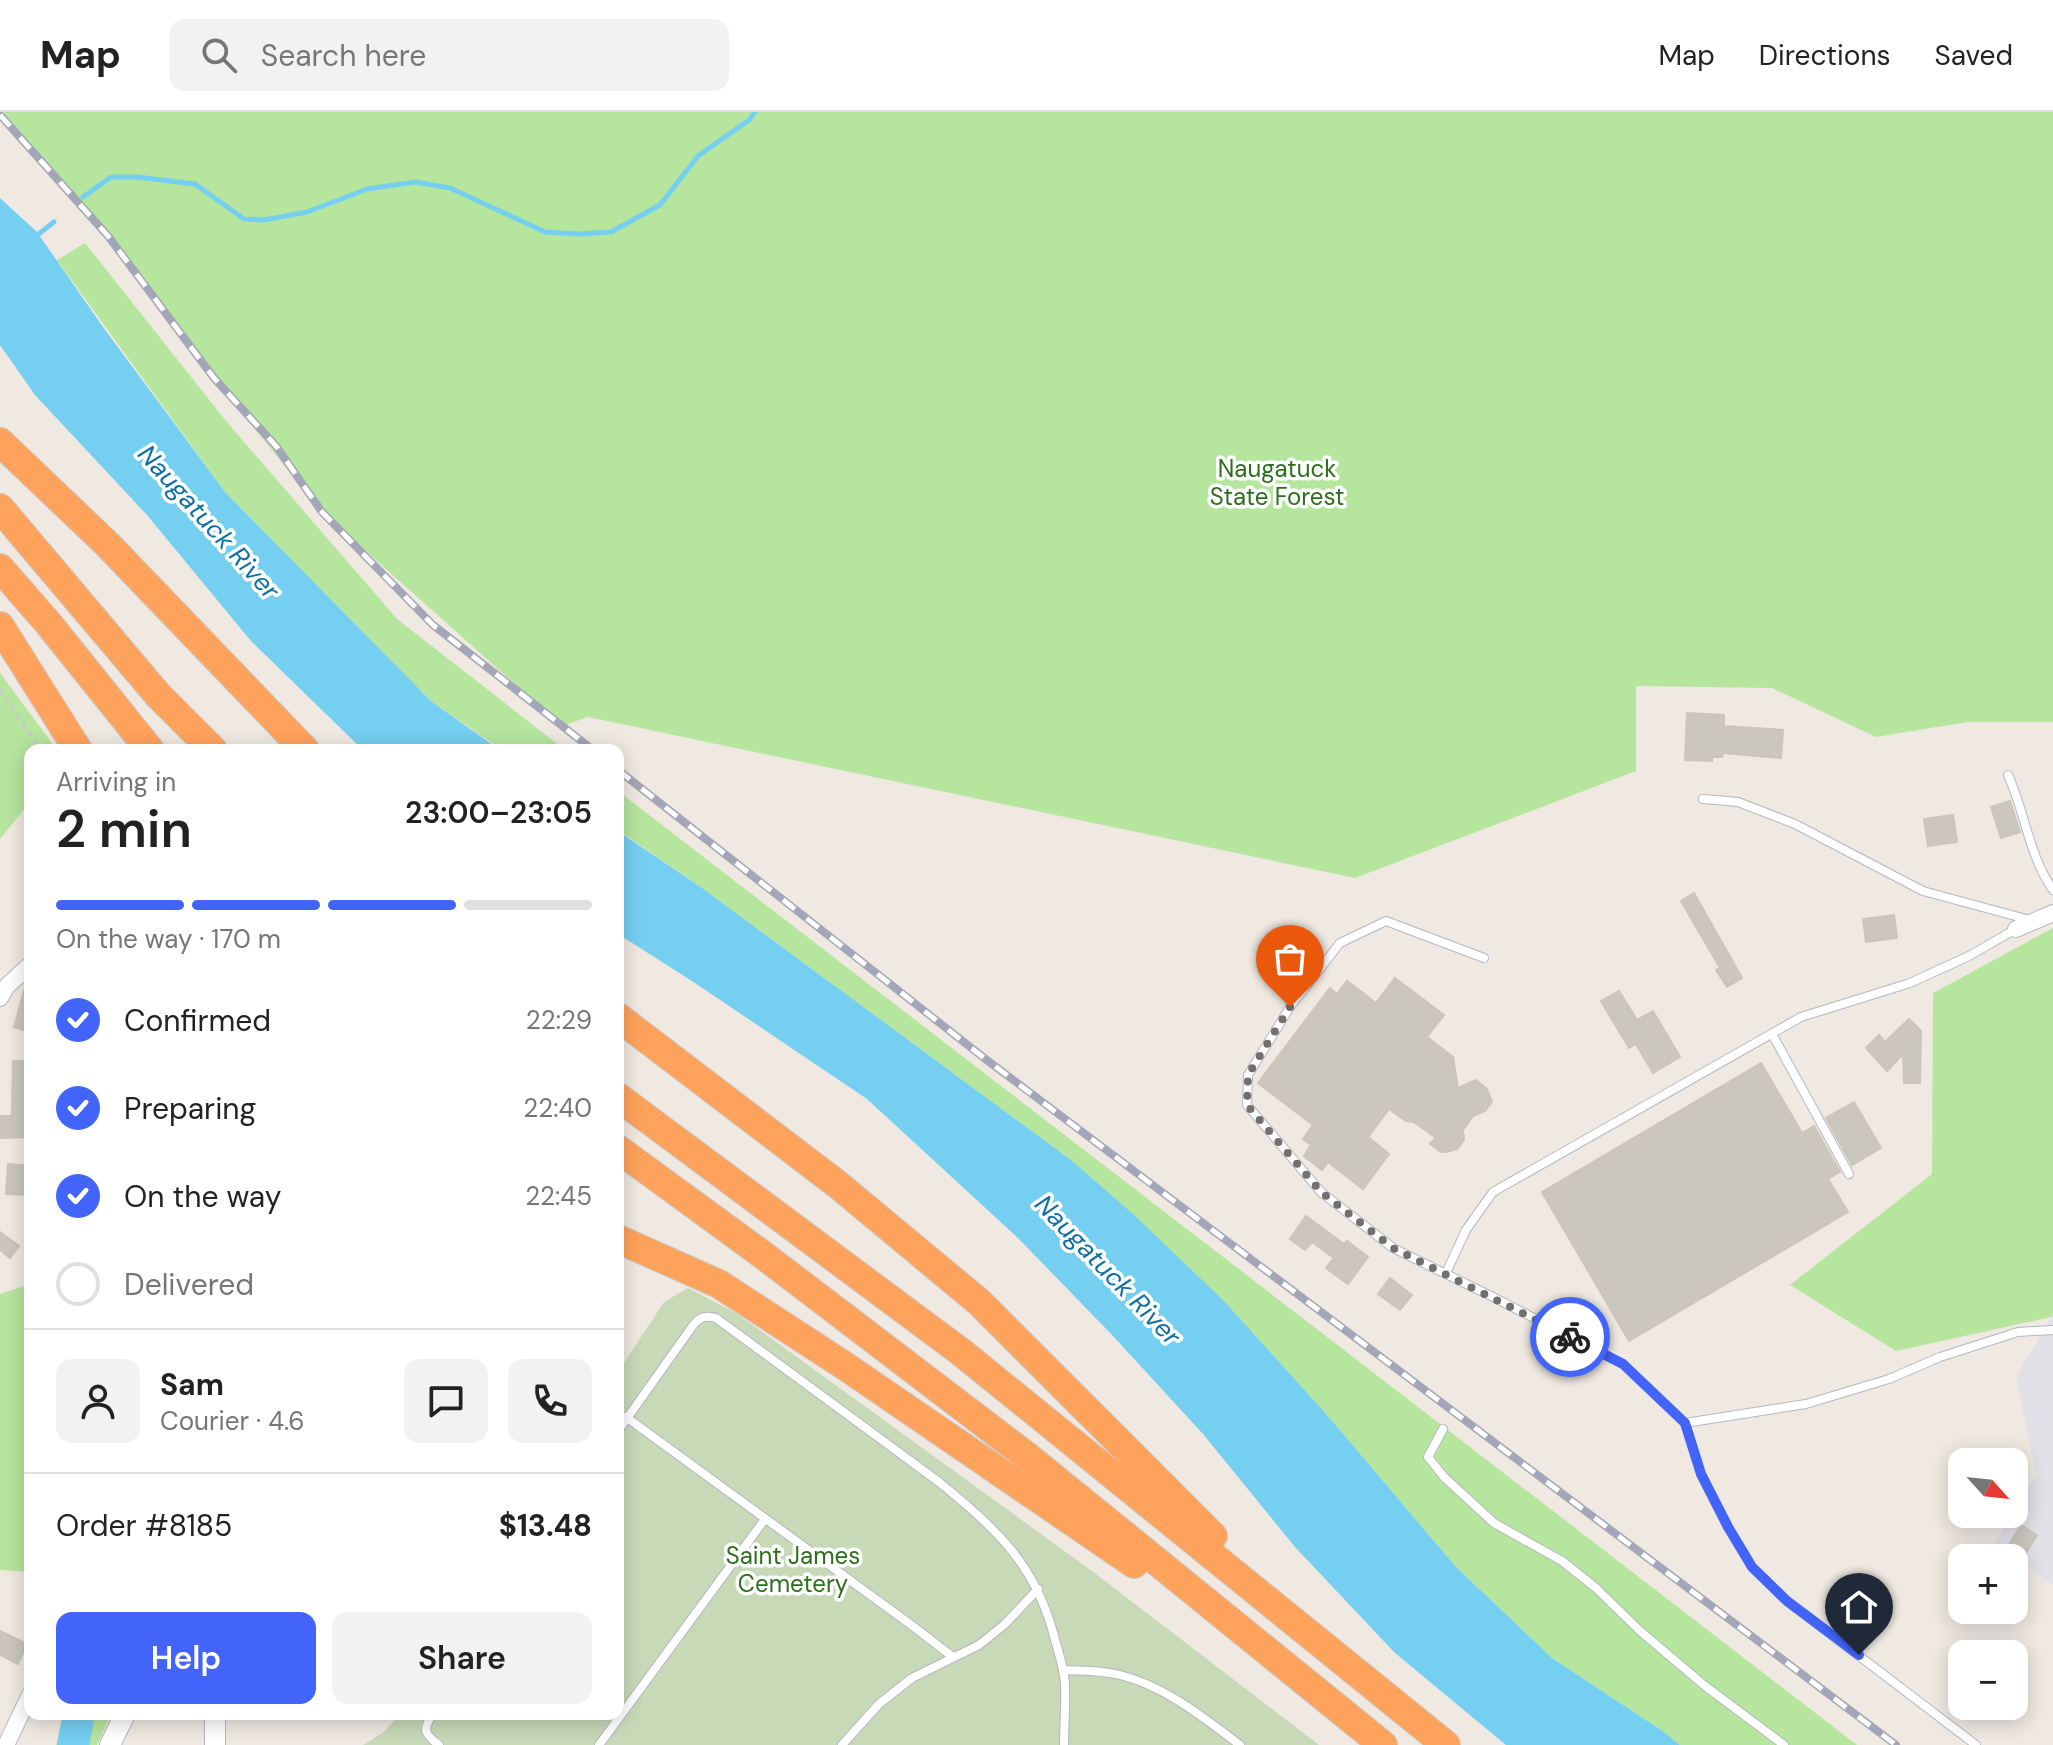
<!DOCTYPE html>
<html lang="en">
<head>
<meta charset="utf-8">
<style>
  :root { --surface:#fff; --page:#f2f2f2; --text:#222; --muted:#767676; --line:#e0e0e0; --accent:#4264fb }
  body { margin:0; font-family:"DM Sans",sans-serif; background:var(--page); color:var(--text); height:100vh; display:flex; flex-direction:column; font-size:30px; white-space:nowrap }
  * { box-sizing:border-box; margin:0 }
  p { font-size:26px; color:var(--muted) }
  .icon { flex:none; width:44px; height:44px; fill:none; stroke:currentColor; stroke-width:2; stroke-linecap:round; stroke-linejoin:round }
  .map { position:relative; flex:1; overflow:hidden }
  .details { position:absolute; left:24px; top:632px; width:600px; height:976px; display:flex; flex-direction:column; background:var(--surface); border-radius:16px; box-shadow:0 4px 20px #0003 }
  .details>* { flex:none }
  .needle { width:52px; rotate:117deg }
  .buttons { position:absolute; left:1948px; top:1336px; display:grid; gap:16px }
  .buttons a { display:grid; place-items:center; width:80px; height:80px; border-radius:16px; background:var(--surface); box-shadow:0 4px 20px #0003; font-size:40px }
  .pin { position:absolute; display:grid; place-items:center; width:68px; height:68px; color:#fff; margin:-82px -34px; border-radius:50% 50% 50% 0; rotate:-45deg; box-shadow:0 0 8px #0007 }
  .pin .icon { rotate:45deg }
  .courier { position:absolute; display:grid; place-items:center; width:80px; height:80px; margin:-40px; border:6px solid #4264fb; border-radius:50%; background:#fff; color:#222; box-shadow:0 2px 10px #0007 }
  .summary em { font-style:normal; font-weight:600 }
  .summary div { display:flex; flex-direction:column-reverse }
  .summary { display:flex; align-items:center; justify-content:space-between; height:136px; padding:0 32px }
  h1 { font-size:52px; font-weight:600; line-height:60px }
  .bar { display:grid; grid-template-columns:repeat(4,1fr); gap:12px 8px; align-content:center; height:96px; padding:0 32px }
  .bar i { height:10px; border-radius:6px; background:var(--line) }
  .bar .on { background:var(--accent) }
  .bar p { grid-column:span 4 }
  .line { display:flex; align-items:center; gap:20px; padding:0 32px; border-top:2px solid var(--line) }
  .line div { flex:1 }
  .round { display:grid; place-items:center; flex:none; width:84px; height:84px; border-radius:16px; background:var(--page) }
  ol { padding:0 32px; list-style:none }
  li { display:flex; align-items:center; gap:24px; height:88px }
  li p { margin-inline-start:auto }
  li .icon { padding:8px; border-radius:50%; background:var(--accent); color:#fff; stroke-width:4 }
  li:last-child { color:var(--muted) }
  li i { width:44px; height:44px; border:4px solid var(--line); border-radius:50% }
  .primary-button { display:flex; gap:16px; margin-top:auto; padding:16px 32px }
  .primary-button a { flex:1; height:92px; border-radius:16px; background:var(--accent); color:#fff; font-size:32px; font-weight:600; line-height:92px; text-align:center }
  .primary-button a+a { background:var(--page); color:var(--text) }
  header { display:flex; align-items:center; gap:48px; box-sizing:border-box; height:112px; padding:0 40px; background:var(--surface); border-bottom:2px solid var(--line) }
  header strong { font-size:38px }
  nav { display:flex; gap:44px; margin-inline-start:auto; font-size:28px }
  .search { width:560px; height:72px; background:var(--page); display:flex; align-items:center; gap:20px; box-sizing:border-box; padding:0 28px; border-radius:16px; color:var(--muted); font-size:30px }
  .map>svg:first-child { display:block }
  .industrial { fill:#e3e1e8 }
  .green { fill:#b6e59e }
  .cemetery { fill:#c8d9b8 }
  .water { fill:#75cff0 }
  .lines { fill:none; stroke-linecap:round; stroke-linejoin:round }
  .stream { stroke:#75cff0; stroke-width:5 }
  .river { stroke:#75cff0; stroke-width:32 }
  .building { fill:#cbc7bf; stroke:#cbc5ba; stroke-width:2 }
  .service-casing { stroke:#b4b7c1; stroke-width:10 }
  .minor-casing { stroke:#b4b7c1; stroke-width:18 }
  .tertiary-casing { stroke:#b4b7c1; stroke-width:22 }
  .motorway-casing { stroke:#c9c9c9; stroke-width:30 }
  .path { stroke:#c9c9c9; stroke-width:3; stroke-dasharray:6 4; stroke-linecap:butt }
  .service { stroke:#fff; stroke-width:8 }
  .minor { stroke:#fff; stroke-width:16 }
  .tertiary { stroke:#fff; stroke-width:20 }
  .motorway { stroke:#ffa35c; stroke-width:28 }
  .rail-casing { stroke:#a3a6b8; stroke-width:8 }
  .rail { stroke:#fff; stroke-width:5; stroke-dasharray:15; stroke-linecap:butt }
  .done { stroke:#726f6d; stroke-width:8; stroke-dasharray:0 14.4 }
  .route { stroke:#4264fb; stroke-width:10 }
  .labels { text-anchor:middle; stroke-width:7; stroke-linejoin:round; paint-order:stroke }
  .park-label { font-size:24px; fill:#2c6e1b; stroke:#fff }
  .water-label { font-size:26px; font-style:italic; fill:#0d6fa3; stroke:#fff }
</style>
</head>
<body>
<header>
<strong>Map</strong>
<div class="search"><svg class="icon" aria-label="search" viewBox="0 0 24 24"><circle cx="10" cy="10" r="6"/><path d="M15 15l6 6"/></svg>Search here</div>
<nav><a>Map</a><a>Directions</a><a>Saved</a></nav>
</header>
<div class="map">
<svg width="2053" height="1633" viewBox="0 0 2053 1633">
  <rect width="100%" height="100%" fill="#efe9e1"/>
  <polygon class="industrial" points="2053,1201 2053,1473 1995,1432 2036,1363 2016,1265"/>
  <g class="green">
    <polygon points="0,0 2053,0 2053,610 1967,610 1876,625 1772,576 1636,574 1636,659 1355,766 588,605 562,614 322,400 214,266 108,124 0,3"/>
    <polygon points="85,131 226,309 397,507 565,638 502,638 432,590 225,380 57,148"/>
    <polygon points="0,561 57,638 30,638 30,690 0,727"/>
    <polygon points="618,679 1857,1633 1680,1633 1664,1620 1552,1546 1456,1455 1328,1304 1224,1189 1071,1048 702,776 618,718"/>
    <polygon points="2053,816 2053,1201 2051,1205 1896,1239 1790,1173 1932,1062 1933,881"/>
    <polygon points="30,1172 30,1460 0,1458 0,1182"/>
    <polygon points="66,1602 111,1602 97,1633 56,1633"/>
  </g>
  <polygon class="cemetery" points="688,1176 736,1201 1092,1459 1319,1633 363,1633 384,1620 400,1602 618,1602 618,1260 664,1190"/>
  <g class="water">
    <polygon points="0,86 37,120 103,215 225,380 432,590 500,638 363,638 251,529 147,403 35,283 0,233"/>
    <polygon points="618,719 702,776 1071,1048 1133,1102 1224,1189 1328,1304 1456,1455 1552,1546 1664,1620 1680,1633 1506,1633 1395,1541 1295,1435 1203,1322 1114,1225 1018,1126 867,987 692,869 618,822"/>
  </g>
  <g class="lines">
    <g class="stream">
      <polyline points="83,85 111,65 137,65 195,72 244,107 264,108 307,100 367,77 415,70 450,76 545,120 579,122 611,120 660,93 698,44 749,8 755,0"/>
      <polyline points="36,124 54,110"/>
    </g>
    <polyline class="river" points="73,1633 79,1602"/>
  </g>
  <g class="building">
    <polygon points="1687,601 1724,603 1724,614 1783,618 1781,646 1723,641 1722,645 1712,645 1712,649 1685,648"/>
    <polygon points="2010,689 2020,720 2001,726 1991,695"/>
    <polygon points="1953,703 1957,730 1928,734 1924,707"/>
    <polygon points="1694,781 1742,866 1727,875 1716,858 1720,856 1681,789"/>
    <polygon points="1894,803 1897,826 1866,830 1863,807"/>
    <polygon points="1395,866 1444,903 1427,925 1453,945 1458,976 1476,968 1487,977 1492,990 1485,999 1473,1004 1463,1018 1464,1028 1457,1037 1446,1040 1441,1040 1430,1032 1436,1026 1414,1010 1406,1009 1389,997 1368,1025 1389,1042 1363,1077 1328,1050 1322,1058 1304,1044 1311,1033 1303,1027 1313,1013 1258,971 1330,876 1337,882 1347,869 1376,891"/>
    <polygon points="26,872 30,872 30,920 14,915"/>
    <polygon points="1619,879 1637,908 1653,899 1680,945 1653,961 1636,932 1629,936 1601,889"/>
    <polygon points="1909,907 1921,919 1920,971 1904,971 1903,942 1887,959 1866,936 1879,923 1885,930"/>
    <polygon points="13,949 30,949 30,1025 0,1026 0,1004 12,1004"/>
    <polygon points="1761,951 1802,1021 1814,1014 1840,1060 1828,1067 1848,1100 1629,1229 1542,1080"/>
    <polygon points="1854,990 1881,1036 1852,1053 1826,1006"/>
    <polygon points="8,1052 30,1054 30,1083 6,1082"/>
    <polygon points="1306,1104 1344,1132 1347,1129 1368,1145 1348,1172 1326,1156 1334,1146 1312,1130 1305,1138 1290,1127"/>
    <polygon points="0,1120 19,1134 10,1146 0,1138"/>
    <polygon points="1390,1166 1412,1183 1400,1198 1378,1182"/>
    <polygon points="2021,1413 2037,1423 2019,1452 2014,1449 2014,1446 2008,1446 2003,1443"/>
    <polygon points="0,1519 27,1532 18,1552 0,1543"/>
  </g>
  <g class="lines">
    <defs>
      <g id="service">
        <path d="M2008 663C2025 700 2029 744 2053 778"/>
        <polyline points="1703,687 1738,690 1795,712 1923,779 2030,808"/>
        <polyline points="1484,846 1386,809 1340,831 1290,895 1248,963 1247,993 1321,1080 1393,1136 1493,1185 1623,1252 1685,1311 1701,1362 1728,1415 1752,1455 1787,1489 1976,1633"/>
        <polyline points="1772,922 1849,1062"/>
        <polyline points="1446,1161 1466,1118 1493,1080 1801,905 1910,871 1969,844 2016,817"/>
        <polyline points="626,1305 910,1512 953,1545"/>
        <polyline points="1685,1311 1806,1292 1889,1267 1940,1245 2018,1220 2053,1218"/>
        <polyline points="1443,1317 1428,1345 1444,1365 1494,1411 1562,1449 1596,1476 1639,1518 1705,1574 1784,1633"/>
        <path d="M618 1319 694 1212C700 1205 706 1203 716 1206L939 1370C995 1416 1035 1451 1054 1524 1058 1539 1064 1555 1065 1572 1066 1592 1064 1613 1064 1633"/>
        <path d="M1063 1558C1082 1559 1101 1558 1120 1563 1165 1574 1204 1606 1240 1633"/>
        <path d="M433 1602C422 1617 424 1622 439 1633"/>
        <polyline points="599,1633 765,1407"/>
        <polyline points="842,1633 879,1592 912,1566 979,1533 1005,1512 1038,1477"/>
      </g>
      <g id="minor">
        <polyline points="2016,817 2053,801"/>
        <polyline points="0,886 7,874 30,853"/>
        <polyline points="6,1633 30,1583"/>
      </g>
      <g id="tertiary">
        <polyline points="110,1633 125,1602"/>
        <polyline points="215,1633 215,1602"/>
      </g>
      <g id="motorway">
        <polyline points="0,330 108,433 305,638"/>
        <polyline points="0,396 158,583 213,638"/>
        <polyline points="0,456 48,511 150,638"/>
        <polyline points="0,514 78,638"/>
        <polyline points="618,905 837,1072 979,1190 1213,1424"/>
        <polyline points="618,985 961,1240 1446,1633"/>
        <polyline points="618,1037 763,1143 1028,1345 1383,1633"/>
        <polyline points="618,1127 719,1172 845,1254 1134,1452"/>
      </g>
    </defs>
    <use href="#service" class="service-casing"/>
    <use href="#minor" class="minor-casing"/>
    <use href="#tertiary" class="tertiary-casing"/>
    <use href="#motorway" class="motorway-casing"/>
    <polyline class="path" points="0,577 41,638"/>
    <use href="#service" class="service"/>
    <use href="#minor" class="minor"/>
    <use href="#tertiary" class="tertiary"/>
    <use href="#motorway" class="motorway"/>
    <defs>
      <g id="rail">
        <polyline points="0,3 108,124 214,266 276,334 322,400 433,513 593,638"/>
        <polyline points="618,658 988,949 1896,1633"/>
      </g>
    </defs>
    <use href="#rail" class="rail-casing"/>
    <use href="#rail" class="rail"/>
  </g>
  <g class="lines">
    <polyline class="done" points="1290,895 1248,963 1247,993 1321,1080 1393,1136 1570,1225"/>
    <polyline class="route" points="1570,1225 1623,1252 1685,1311 1701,1362 1728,1415 1752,1455 1787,1489 1859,1543"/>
  </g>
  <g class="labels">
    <g class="park-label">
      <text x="1277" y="365">Naugatuck<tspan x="1277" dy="28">State Forest</tspan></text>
      <text x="793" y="1452">Saint James<tspan x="793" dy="28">Cemetery</tspan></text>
    </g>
    <g class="water-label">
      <text transform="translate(209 410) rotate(48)" y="9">Naugatuck River</text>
      <text transform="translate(1108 1158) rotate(46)" y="9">Naugatuck River</text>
    </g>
  </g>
</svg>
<div class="buttons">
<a><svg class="needle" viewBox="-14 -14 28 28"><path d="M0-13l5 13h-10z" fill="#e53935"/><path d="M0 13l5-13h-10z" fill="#767676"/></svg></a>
<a>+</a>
<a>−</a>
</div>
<div class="pin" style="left:1290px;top:895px;background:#ea580c"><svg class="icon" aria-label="bag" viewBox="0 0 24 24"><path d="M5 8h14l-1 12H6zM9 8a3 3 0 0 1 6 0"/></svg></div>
<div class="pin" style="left:1859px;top:1543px;background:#1f2937"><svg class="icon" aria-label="home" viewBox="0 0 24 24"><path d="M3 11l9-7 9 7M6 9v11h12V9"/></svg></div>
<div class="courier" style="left:1570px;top:1225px"><svg class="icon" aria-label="bike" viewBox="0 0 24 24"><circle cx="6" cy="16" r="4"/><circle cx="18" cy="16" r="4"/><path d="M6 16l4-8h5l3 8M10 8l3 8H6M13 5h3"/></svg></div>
<section class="details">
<div class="summary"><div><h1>2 min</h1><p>Arriving in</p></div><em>23:00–23:05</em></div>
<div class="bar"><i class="on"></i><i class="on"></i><i class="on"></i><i></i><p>On the way · 170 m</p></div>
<ol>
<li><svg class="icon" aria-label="check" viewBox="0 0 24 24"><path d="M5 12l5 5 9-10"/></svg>Confirmed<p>22:29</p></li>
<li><svg class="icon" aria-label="check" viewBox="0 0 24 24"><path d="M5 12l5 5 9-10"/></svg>Preparing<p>22:40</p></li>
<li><svg class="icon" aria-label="check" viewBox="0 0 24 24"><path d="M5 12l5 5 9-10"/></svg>On the way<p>22:45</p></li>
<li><i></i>Delivered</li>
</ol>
<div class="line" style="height:144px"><a class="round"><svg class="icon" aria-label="person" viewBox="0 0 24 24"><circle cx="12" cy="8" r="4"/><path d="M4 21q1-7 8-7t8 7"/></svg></a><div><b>Sam</b><p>Courier · 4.6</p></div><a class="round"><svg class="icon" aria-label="chat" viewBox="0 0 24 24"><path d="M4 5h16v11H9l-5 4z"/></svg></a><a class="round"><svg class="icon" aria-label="phone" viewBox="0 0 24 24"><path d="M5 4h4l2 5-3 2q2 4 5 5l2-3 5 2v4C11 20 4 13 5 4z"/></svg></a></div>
<div class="line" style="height:104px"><div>Order #8185</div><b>$13.48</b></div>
<div class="primary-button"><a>Help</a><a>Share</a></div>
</section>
</div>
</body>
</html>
